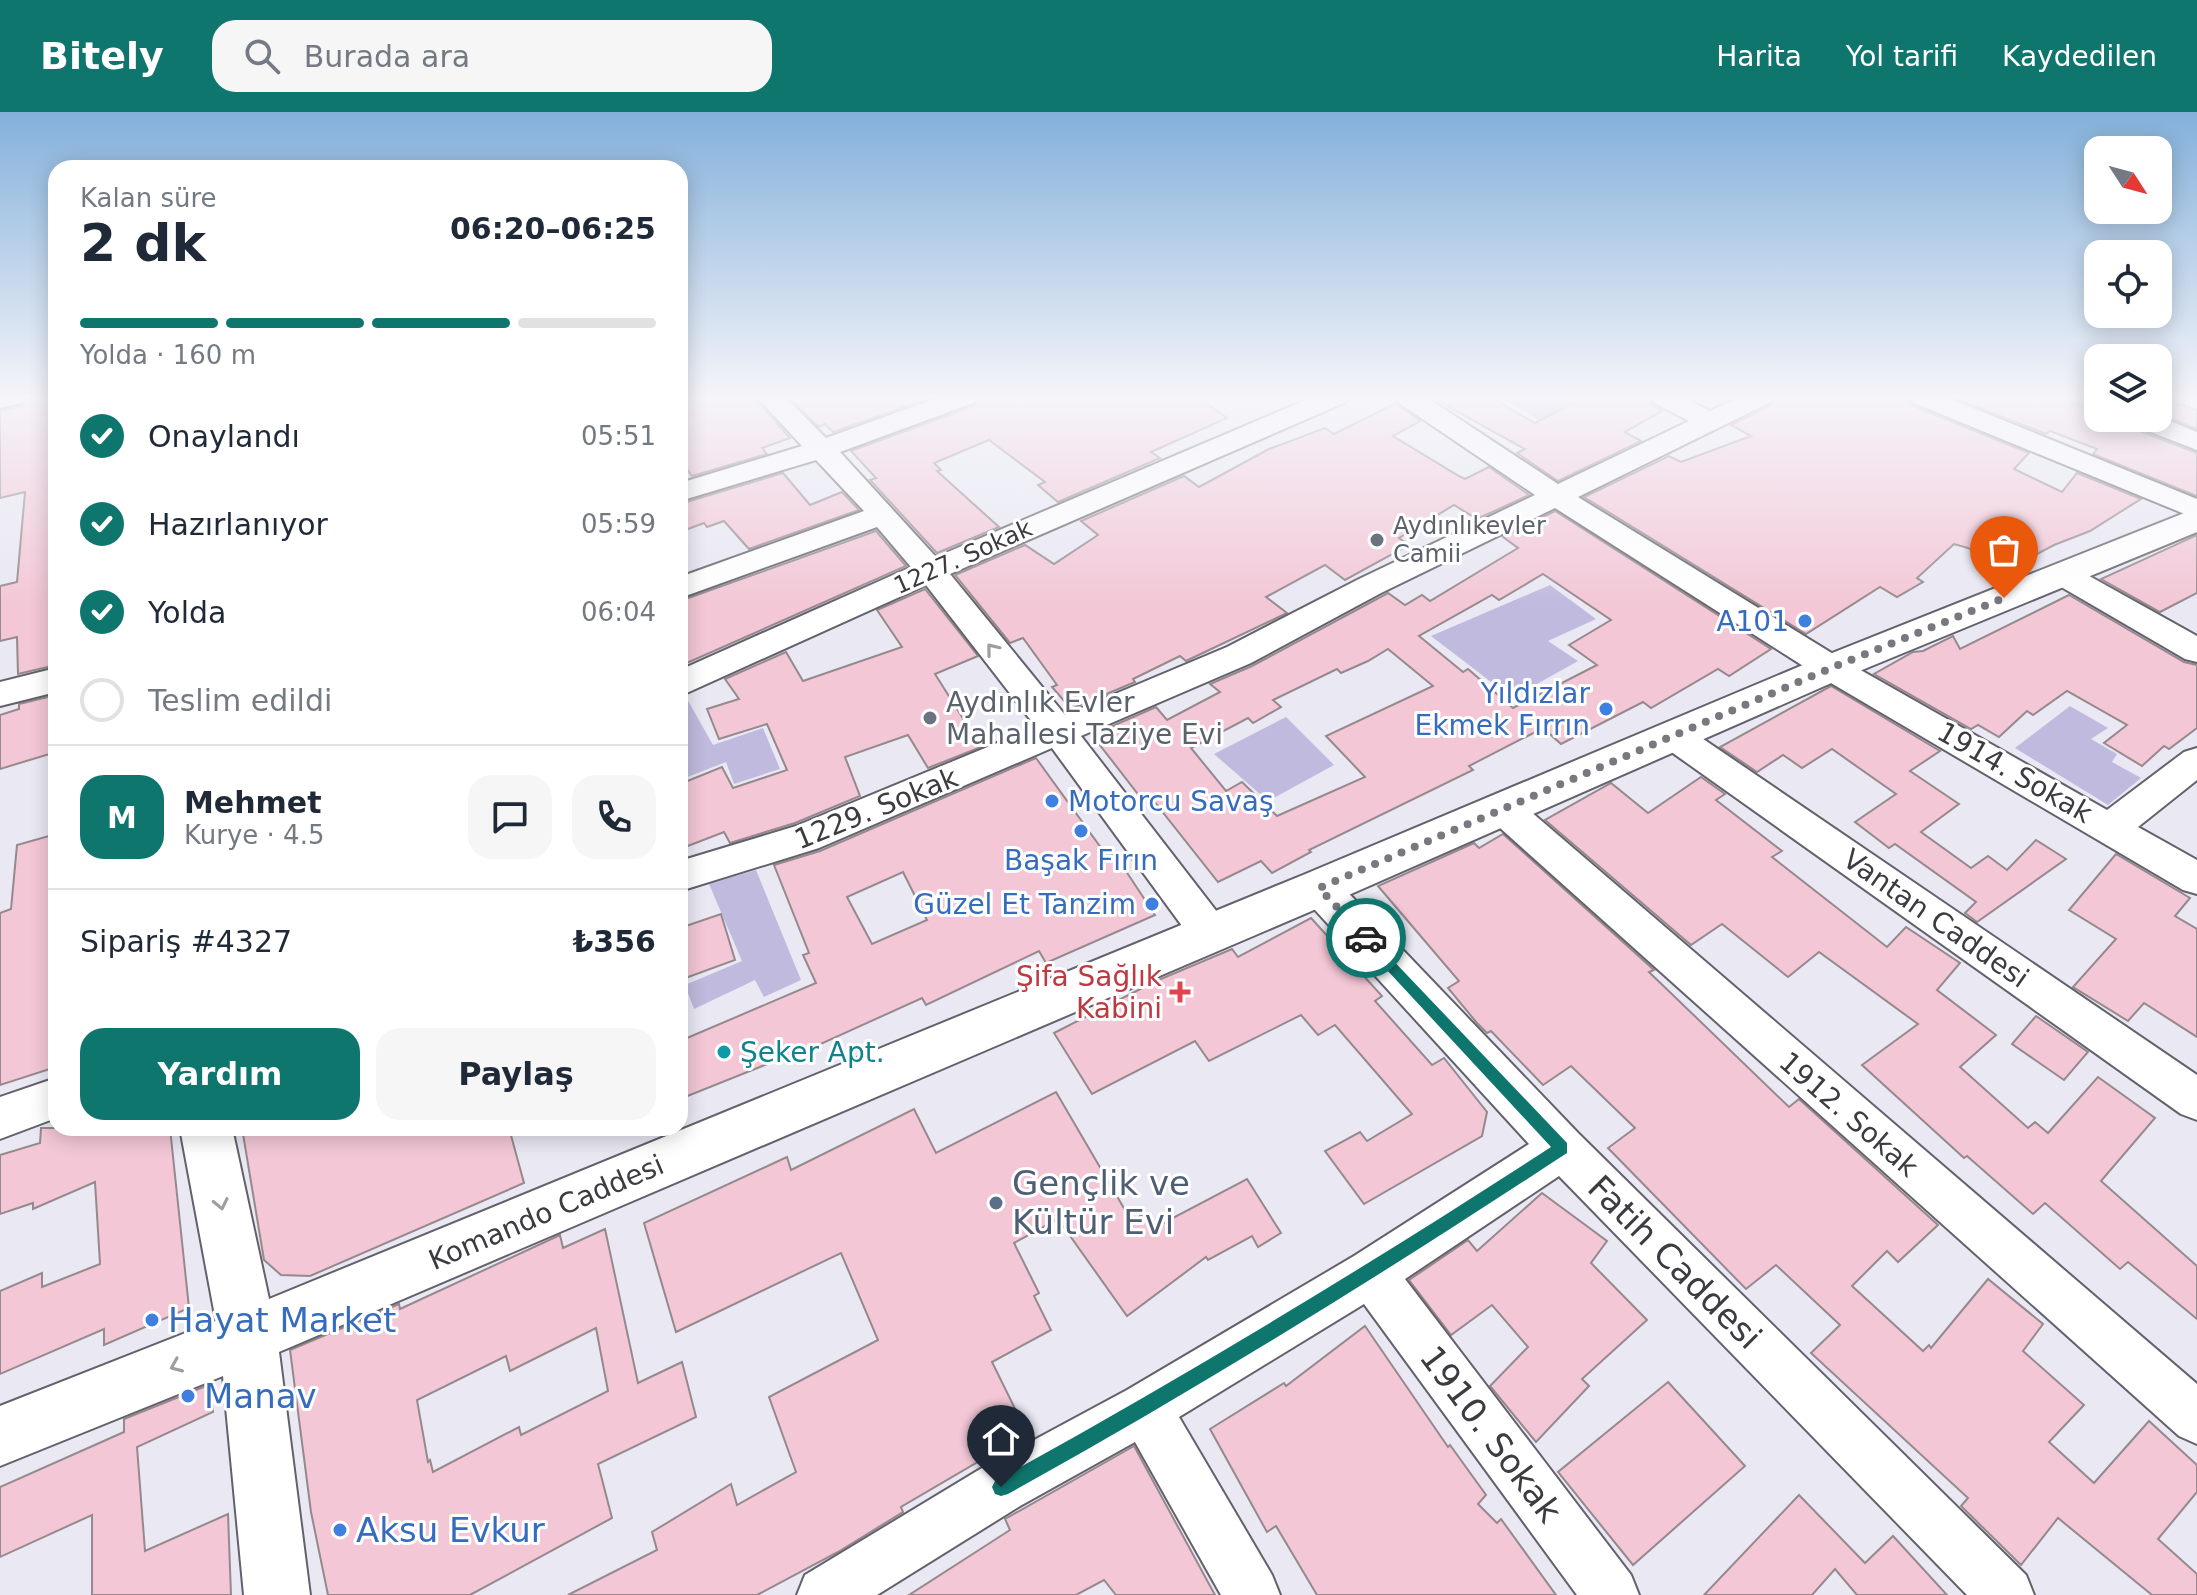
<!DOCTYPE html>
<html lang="tr">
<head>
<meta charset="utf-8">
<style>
  :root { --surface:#fff; --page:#f6f6f7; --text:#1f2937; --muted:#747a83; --line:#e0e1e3; --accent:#0f766e }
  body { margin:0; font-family:"DejaVu Sans",sans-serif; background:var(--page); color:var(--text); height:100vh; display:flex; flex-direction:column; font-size:30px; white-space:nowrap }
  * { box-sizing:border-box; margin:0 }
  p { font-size:26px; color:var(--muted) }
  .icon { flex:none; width:44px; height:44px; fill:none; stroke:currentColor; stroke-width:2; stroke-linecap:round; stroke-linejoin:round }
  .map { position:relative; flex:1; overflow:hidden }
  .panel { position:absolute; left:48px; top:48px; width:640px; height:976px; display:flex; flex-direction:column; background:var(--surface); border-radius:24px; box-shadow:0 4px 20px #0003 }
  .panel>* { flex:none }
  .needle { width:52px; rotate:126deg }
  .buttons { position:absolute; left:2084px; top:24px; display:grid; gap:16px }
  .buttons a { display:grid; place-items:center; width:88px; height:88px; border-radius:16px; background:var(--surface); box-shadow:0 4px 20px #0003; font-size:40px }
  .pin { position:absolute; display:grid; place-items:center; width:68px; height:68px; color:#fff; margin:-82px -34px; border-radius:50% 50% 50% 0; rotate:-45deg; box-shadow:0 0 8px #0007 }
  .pin .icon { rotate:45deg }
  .courier { position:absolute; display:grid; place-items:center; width:80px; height:80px; margin:-40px; border:6px solid #0f766e; border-radius:50%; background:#fff; color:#222; box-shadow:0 2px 10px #0007 }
  .summary em { font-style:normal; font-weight:700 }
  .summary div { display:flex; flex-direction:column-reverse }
  .summary { display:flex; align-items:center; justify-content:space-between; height:136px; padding:0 32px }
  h1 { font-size:52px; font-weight:700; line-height:60px }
  .bar { display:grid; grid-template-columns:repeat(4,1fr); gap:12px 8px; align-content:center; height:96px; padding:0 32px }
  .bar i { height:10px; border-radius:6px; background:var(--line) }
  .bar .active { background:var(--accent) }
  .bar p { grid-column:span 4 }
  .line { display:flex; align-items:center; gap:20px; padding:0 32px; border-top:2px solid var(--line) }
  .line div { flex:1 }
  .round { display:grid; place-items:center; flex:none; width:84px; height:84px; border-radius:24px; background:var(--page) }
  ol { padding:0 32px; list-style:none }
  li { display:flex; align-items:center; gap:24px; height:88px }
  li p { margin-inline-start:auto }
  li .icon { padding:8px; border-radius:50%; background:var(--accent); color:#fff; stroke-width:4 }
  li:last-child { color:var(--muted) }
  li i { width:44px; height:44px; border:4px solid var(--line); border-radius:50% }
  .action { display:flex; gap:16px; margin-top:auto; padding:16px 32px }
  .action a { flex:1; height:92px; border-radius:24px; background:var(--accent); color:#fff; font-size:32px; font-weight:700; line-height:92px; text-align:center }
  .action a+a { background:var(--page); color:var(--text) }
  header { display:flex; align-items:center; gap:48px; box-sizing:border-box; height:112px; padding:0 40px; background:var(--accent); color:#fff }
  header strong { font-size:38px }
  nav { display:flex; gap:44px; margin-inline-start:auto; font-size:28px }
  .search { width:560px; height:72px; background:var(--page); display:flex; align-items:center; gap:20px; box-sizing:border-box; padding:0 28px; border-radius:24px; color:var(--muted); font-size:30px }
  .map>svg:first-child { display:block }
  .green { fill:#c0bbde }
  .building { fill:#f3c7d6; stroke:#95898d; stroke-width:2; fill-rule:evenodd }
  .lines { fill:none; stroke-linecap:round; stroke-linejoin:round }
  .minor-casing { stroke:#63616b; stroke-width:4 }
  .major-casing { stroke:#63616b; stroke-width:4 }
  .minor { fill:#fff; fill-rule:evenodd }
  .major { fill:#fff; fill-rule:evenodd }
  .oneway { stroke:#9e9ea0 }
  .route { fill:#0f766e }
  .done { stroke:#79787f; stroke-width:8; stroke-dasharray:0 14.4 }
  .worship-dot { fill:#6b7280; stroke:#fff; stroke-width:3 }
  .shop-dot { fill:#3f7fe0; stroke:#fff; stroke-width:3 }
  .health-dot { fill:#e0444e; stroke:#fff; stroke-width:3 }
  .culture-dot { fill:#0f9aa8; stroke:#fff; stroke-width:3 }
  .service-dot { fill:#5c6f8a; stroke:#fff; stroke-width:3 }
  .labels { text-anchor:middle; stroke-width:6; stroke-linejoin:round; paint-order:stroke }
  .far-worship-label { font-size:24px; fill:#5b616d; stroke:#fff; text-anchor:start }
  .far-street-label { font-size:24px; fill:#3c3c40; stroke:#fff }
  .shop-label { font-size:28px; fill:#366cbe; stroke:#fff; text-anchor:end }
  .worship-label { font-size:28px; fill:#5b616d; stroke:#fff; text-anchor:start }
  .street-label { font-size:28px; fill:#3c3c40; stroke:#fff }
  .health-label { font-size:28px; fill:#be3a42; stroke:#fff; text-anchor:end }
  .culture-label { font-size:28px; fill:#0d838f; stroke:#fff; text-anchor:start }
  .near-service-label { font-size:34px; fill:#4e5e75; stroke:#fff; text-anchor:start }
  .near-street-label { font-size:34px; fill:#3c3c40; stroke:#fff }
  .near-shop-label { font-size:34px; fill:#366cbe; stroke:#fff; text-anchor:start }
</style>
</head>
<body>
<header>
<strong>Bitely</strong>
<div class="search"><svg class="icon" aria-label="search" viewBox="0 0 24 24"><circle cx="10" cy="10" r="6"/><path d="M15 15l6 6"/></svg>Burada ara</div>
<nav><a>Harita</a><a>Yol tarifi</a><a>Kaydedilen</a></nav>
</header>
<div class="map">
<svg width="2197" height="1483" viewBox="0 0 2197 1483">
  <rect width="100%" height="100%" fill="#e9e8f3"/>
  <g class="green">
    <polygon points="1500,285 1562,285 1585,299 1550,315"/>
    <polygon points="1550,473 1596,507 1548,529 1578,549 1512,586 1431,524"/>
    <polygon points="682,578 713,633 763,616 780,657 734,672 726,650 680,668 680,579"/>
    <polygon points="2070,594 2108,616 2091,627 2117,642 2112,650 2141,666 2108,693 2015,636"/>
    <polygon points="1286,605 1334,653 1268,689 1214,642"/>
    <polygon points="756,758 801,868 764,885 755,868 694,897 685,873 742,849 709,772"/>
  </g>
  <g class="building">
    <polygon points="38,285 56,285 56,553 18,562 17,525 0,529 0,474 17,470 25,380 0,386 0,299 22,294 27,287"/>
    <polygon points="698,285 754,285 790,326 762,336 767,342 692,364 680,348 680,291"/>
    <polygon points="789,285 932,285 833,320 825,312 819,315"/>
    <polygon points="980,285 1198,285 1227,306 1151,340 1160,346 1058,390 1038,373 1045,370 989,328 934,351 941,358 937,359 999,415 937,441 870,368 876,366 851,339 974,294"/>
    <polygon points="1431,285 1490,285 1535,311 1584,285 1647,285 1652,293 1662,299 1625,320 1641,329 1558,369 1517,341 1525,337"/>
    <polygon points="1776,285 1907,285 1913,294 2029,341 2014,357 2062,380 2077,361 2141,387 2090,419 2054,433 2007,458 1968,436 1954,432 1917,466 1923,470 1897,485 1880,475 1806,522 1584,385 1669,344 1681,350 1751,324 1731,313 1770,294"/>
    <polygon points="1953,285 2067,285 2079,294 2098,299 2098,306 2123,306 2129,315 2197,341 2197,384 2093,342 2097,337 2050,319 2046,322"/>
    <polygon points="2158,285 2197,298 2197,317 2158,301"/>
    <polygon points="1396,291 1420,309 1393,324 1459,364 1465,367 1489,355 1529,383 1477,407 1454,393 1399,426 1409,433 1345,468 1325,453 1266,485 1287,501 1186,549 1180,544 1133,567 1135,570 1071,597 1052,575 1057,573 1023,526 1010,531 955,463 1025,433 1054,452 1098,423 1081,409 1184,364 1199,375 1269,337 1325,316 1334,322"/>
    <polygon points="783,361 810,393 842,380 859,398 749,437 724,409 707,415 704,411 680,420 680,392"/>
    <path d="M1555 399 1771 537 1729 564 1718 557 1651 596 1643 590 1561 632 1543 616 1469 654 1473 658 1309 738 1311 740 1272 761 1261 749 1218 770 1149 683 1141 686 1092 623 1156 595 1167 608 1220 580 1210 572 1252 554 1388 481 1405 493 1422 483 1430 489 1518 436 1503 425ZM1543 462 1611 508 1569 533 1597 553 1513 596 1468 557 1463 560 1419 524 1492 483 1499 488ZM1388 537 1433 574 1326 624 1365 665 1277 704 1242 670 1226 679 1191 636 1248 606 1253 611 1281 595 1273 588 1337 557 1341 561 1368 549Z"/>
    <polygon points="876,419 906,454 680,554 680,489"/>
    <polygon points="2197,423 2197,481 2160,500 2101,467"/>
    <polygon points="925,477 978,544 935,562 981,635 928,656 908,623 845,645 860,684 795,711 730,731 724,720 680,737 680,672 722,655 733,676 787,658 767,612 719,627 707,597 739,587 725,567 786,540 803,569 902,535 877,498"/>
    <polygon points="2069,483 2184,550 2197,553 2197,616 2169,637 2164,634 2142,654 2104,631 2127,613 2067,579 2033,603 2027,599 1999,625 1978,613 1971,617 1874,562 1913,540 1923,539 1953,524 1960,537"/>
    <polygon points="1831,574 1940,639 1910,659 1959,692 1921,720 1971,756 1988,744 2007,758 2036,728 2066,747 1977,810 1965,801 1976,790 1895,732 1889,736 1855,710 1896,682 1832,637 1802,656 1783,643 1757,660 1720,635"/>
    <polygon points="56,583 56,640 0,657 0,603 19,597 19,592"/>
    <path d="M1036 646 1107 744 1114 741 1155 803 1046 851 1039 839 926 893 922 886 781 950 780 947 680 987V929L816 871 803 843 809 841 774 753 820 739ZM903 760 927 808 872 832 847 785Z"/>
    <polygon points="1701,665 1725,682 1716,688 1782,739 1772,745 1887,835 1906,815 1960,851 1937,878 1996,923 1960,955 2028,1016 2035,1010 2048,1021 2098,965 2155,1006 2101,1069 2197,1154 2197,1207 2128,1150 2120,1157 2045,1091 2033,1102 1967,1044 1964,1046 1862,953 1918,912 1819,840 1788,865 1722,812 1691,833 1545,708 1611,671 1648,701"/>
    <polygon points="56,722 56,955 0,973 0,801 11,797 17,733"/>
    <polygon points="1503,722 1654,858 1649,860 1789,995 1799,987 1938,1113 1898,1150 1887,1139 1852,1174 1923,1239 1929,1233 1931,1236 1988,1167 2043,1212 2023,1239 2084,1293 2049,1330 2094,1371 2149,1309 2197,1353 2197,1380 2158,1427 2197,1462 2197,1483 2152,1483 2058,1406 2021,1453 1961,1394 1968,1386 1811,1241 1840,1213 1776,1153 1746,1177 1608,1036 1635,1016 1571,954 1543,973 1491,919 1487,921 1477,911 1448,876 1459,869 1378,774 1474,731 1479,736"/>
    <polygon points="2116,742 2190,786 2175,804 2197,817 2197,925 2144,891 2128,909 2073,875 2116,827 2069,798"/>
    <polygon points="721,802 735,848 680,868 680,816"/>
    <polygon points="1311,806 1382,884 1375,889 1432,953 1444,946 1487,1000 1482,1024 1364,1092 1325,1039 1360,1020 1367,1029 1412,1002 1335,913 1318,923 1301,903 1209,949 1195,929 1092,982 1054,921 1156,869 1232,837 1238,845"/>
    <polygon points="2036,904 2088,940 2064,968 2012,932"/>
    <polygon points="1056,980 1132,1110 1143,1102 1154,1116 1247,1067 1281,1121 1258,1135 1252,1124 1208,1148 1206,1145 1127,1204 1058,1107 1014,1131 1039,1181 1034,1184 1051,1218 992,1250 1030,1327 985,1351 983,1347 901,1395 903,1400 838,1440 757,1483 568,1483 657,1438 652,1420 731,1372 737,1393 796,1360 769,1285 878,1228 841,1141 676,1220 644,1111 787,1045 791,1058 914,997 936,1041"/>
    <polygon points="41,1016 170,1016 189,1196 104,1233 104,1217 0,1262 0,1179 42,1161 42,1175 100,1152 95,1070 33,1097 33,1091 0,1102 0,1043 40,1031"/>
    <polygon points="242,1016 509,1016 524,1071 310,1164 281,1163 264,1148"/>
    <polygon points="1542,1081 1607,1129 1591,1151 1647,1208 1582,1267 1589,1274 1536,1330 1490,1274 1528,1235 1492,1193 1451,1223 1409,1168 1468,1128 1477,1139"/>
    <path d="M605 1117 638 1271 682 1250 696 1305 598 1352 612 1406 470 1483H328L311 1400 290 1238 399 1192 400 1197 560 1123 563 1136ZM596 1216 608 1279 521 1323 519 1315 433 1360 430 1348 428 1350 417 1288 506 1244 510 1259Z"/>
    <polygon points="1365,1214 1448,1335 1450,1333 1486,1383 1478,1392 1497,1411 1501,1407 1556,1483 1317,1483 1276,1414 1267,1420 1210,1317 1284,1271 1286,1274"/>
    <polygon points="1668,1270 1745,1354 1633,1453 1558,1360"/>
    <polygon points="211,1272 213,1300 137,1335 145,1439 228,1402 231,1483 92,1483 92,1403 0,1445 0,1375 124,1320 124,1307"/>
    <polygon points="1134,1334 1215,1483 1116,1483 1104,1468 1076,1483 909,1483 1010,1418 1005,1407"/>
    <polygon points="1799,1383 1865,1451 1893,1424 1947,1483 1857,1483 1835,1457 1812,1483 1704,1483"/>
  </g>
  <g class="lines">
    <defs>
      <g id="minor">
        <polygon points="0,285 25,285 21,291 0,296"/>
        <polygon points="757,285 785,285 826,326 940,285 977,285 973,291 840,340 936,445 1313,285 1348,285 1344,291 950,462 1065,603 1227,535 1359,467 1535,383 1399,291 1395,285 1426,285 1558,372 1689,309 1654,291 1650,285 1683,285 1710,299 1739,285 1773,285 1769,291 1578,385 1843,548 2107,698 2184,640 2197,636 2197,668 2138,715 2197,748 2197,782 2183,778 1819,564 1555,396 1381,481 1251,551 1081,624 1224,809 1230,821 1224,833 1210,838 1196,833 1052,636 819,736 680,779 680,749 796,714 1036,615 926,473 680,584 680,558 911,455 877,415 680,486 680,465 864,399 816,348 680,389 680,371 802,334"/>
        <polygon points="1910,285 1946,285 2197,387 2197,407 1914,291"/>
        <polygon points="2076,285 2098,285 2098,296 2080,291"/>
        <polygon points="2158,304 2197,320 2197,338 2130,312 2126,306"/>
        <polygon points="2062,452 2073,455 2197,524 2197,550 2185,547 2051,469 2046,462 2051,455"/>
        <polygon points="56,556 56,580 0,594 0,570"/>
        <polygon points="1675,612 1687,616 2197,963 2197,1008 2181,1002 1663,634 1657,625 1663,616"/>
        <polygon points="1503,683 1516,687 2197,1272 2197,1332 2179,1324 1490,707 1485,697 1490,687"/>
        <polygon points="1319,760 1333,765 1578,1021 2026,1463 2034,1483 1967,1483 1559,1064 1405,1167 1631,1463 1639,1483 1577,1483 1364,1192 1179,1305 1272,1463 1280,1483 1221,1483 1135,1330 1020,1394 877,1483 797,1483 805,1463 982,1356 1127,1278 1354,1144 1529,1032 1305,787 1300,776 1305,765"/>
        <polygon points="56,966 56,1006 0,1027 0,985"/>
      </g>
      <polygon id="major" points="2197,396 2197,420 1845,565 1335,789 279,1240 310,1483 244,1483 223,1264 0,1354 0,1294 216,1209 180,1016 232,1016 269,1187 1303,763 1817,547"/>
    </defs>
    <use href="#minor" class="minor-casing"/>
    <use href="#major" class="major-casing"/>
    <use href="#minor" class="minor"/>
    <use href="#major" class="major"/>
  </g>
  <defs><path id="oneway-chevron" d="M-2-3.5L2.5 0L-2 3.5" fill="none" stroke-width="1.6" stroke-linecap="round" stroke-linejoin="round" transform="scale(2)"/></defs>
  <g class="oneway">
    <use href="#oneway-chevron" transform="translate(992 537) rotate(-129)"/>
    <use href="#oneway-chevron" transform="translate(221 1092) rotate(78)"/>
    <use href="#oneway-chevron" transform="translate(176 1254) rotate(157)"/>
  </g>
  <linearGradient id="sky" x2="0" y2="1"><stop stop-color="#83b0da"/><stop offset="0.58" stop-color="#f5f5fa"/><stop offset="1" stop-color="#f5f5fa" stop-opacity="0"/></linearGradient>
  <rect width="2197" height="492" fill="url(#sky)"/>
  <path class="route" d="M1366 820 1567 1031V1041C1383 1162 1201 1275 1008 1382L1001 1384 995 1382 992 1375 995 1369C1185 1265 1369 1153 1551 1035L1361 830V822Z"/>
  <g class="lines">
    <polyline class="done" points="1366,826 1319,776 1831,556 2004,486"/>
  </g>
  <g class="worship-dot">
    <circle cx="1377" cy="428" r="8"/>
    <circle cx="930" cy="606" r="8"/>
  </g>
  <g class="shop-dot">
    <circle cx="1805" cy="509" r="8"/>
    <circle cx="1606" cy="597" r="8"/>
    <circle cx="1052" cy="689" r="8"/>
    <circle cx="1081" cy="719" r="8"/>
    <circle cx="1152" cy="792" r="8"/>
    <circle cx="152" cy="1208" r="8"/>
    <circle cx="188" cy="1284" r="8"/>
    <circle cx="340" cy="1418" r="8"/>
  </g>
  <path class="health-dot" d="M1176 868h8v8h8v8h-8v8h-8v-8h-8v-8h8z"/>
  <circle class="culture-dot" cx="724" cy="940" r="8"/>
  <circle class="service-dot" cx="996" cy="1091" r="8"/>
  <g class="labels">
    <g class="far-worship-label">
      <text x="1393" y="422">Aydınlıkevler<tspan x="1393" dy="28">Camii</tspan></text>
    </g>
    <g class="far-street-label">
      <text transform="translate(963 445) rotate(-24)" y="8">1227. Sokak</text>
    </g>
    <g class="shop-label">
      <text x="1789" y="519">A101</text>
      <text x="1590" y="591">Yıldızlar<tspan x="1590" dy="32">Ekmek Fırrın</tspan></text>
      <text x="1068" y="699" text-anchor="start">Motorcu Savaş</text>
      <text x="1081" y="758" text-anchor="middle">Başak Fırın</text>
      <text x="1136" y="802">Güzel Et Tanzim</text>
    </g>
    <g class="worship-label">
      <text x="946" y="600">Aydınlık Evler<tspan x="946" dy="32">Mahallesi Taziye Evi</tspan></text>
    </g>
    <g class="street-label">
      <text transform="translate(2015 660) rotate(30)" y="10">1914. Sokak</text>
      <text transform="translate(876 696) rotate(-22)" y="10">1229. Sokak</text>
      <text transform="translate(1936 806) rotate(35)" y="10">Vantan Caddesi</text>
      <text transform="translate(1849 1002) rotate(41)" y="10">1912. Sokak</text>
      <text transform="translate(546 1100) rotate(-23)" y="10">Komando Caddesi</text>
    </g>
    <g class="health-label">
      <text x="1162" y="874">Şifa Sağlık<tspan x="1162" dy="32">Kabini</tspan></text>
    </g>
    <g class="culture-label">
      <text x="740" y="950">Şeker Apt.</text>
    </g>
    <g class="near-service-label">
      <text x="1012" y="1083">Gençlik ve<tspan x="1012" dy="39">Kültür Evi</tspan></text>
    </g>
    <g class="near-street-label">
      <text transform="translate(1675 1150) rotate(45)" y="12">Fatih Caddesi</text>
      <text transform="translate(1491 1322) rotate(53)" y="12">1910. Sokak</text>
    </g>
    <g class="near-shop-label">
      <text x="168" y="1220">Hayat Market</text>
      <text x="204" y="1296">Manav</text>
      <text x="356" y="1430">Aksu Evkur</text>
    </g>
  </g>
</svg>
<div class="buttons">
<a><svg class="needle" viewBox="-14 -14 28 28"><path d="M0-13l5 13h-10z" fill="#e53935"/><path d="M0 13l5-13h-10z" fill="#747a83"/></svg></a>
<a><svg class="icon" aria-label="locate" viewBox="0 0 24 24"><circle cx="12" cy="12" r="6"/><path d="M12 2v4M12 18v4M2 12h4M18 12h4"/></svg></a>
<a><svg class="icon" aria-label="layers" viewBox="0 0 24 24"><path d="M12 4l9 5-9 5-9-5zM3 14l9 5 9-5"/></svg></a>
</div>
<div class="pin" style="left:2004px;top:486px;background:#ea580c"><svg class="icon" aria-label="bag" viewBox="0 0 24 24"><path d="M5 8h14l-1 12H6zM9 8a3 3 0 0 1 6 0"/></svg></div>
<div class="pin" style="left:1001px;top:1375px;background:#1f2937"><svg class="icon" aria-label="home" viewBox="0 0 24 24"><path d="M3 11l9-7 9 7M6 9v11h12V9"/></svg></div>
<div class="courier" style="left:1366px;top:826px"><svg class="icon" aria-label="car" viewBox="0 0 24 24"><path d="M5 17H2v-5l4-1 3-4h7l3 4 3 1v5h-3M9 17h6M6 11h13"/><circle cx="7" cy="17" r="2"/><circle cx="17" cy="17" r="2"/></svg></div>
<section class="panel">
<div class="summary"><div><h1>2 dk</h1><p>Kalan süre</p></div><em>06:20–06:25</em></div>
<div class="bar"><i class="active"></i><i class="active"></i><i class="active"></i><i></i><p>Yolda · 160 m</p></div>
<ol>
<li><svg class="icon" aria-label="check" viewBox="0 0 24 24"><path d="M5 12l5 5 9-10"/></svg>Onaylandı<p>05:51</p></li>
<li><svg class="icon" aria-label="check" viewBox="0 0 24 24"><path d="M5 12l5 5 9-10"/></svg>Hazırlanıyor<p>05:59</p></li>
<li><svg class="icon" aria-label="check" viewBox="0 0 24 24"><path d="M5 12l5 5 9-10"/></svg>Yolda<p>06:04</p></li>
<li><i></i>Teslim edildi</li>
</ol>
<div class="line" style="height:144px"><b class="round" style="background:var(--accent);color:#fff">M</b><div><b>Mehmet</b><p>Kurye · 4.5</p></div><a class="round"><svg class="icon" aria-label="chat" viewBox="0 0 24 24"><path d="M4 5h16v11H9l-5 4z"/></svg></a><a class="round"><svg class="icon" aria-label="phone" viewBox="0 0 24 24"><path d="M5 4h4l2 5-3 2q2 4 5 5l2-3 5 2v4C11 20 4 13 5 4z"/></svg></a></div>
<div class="line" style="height:104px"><div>Sipariş #4327</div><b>₺356</b></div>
<div class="action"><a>Yardım</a><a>Paylaş</a></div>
</section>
</div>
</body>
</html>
